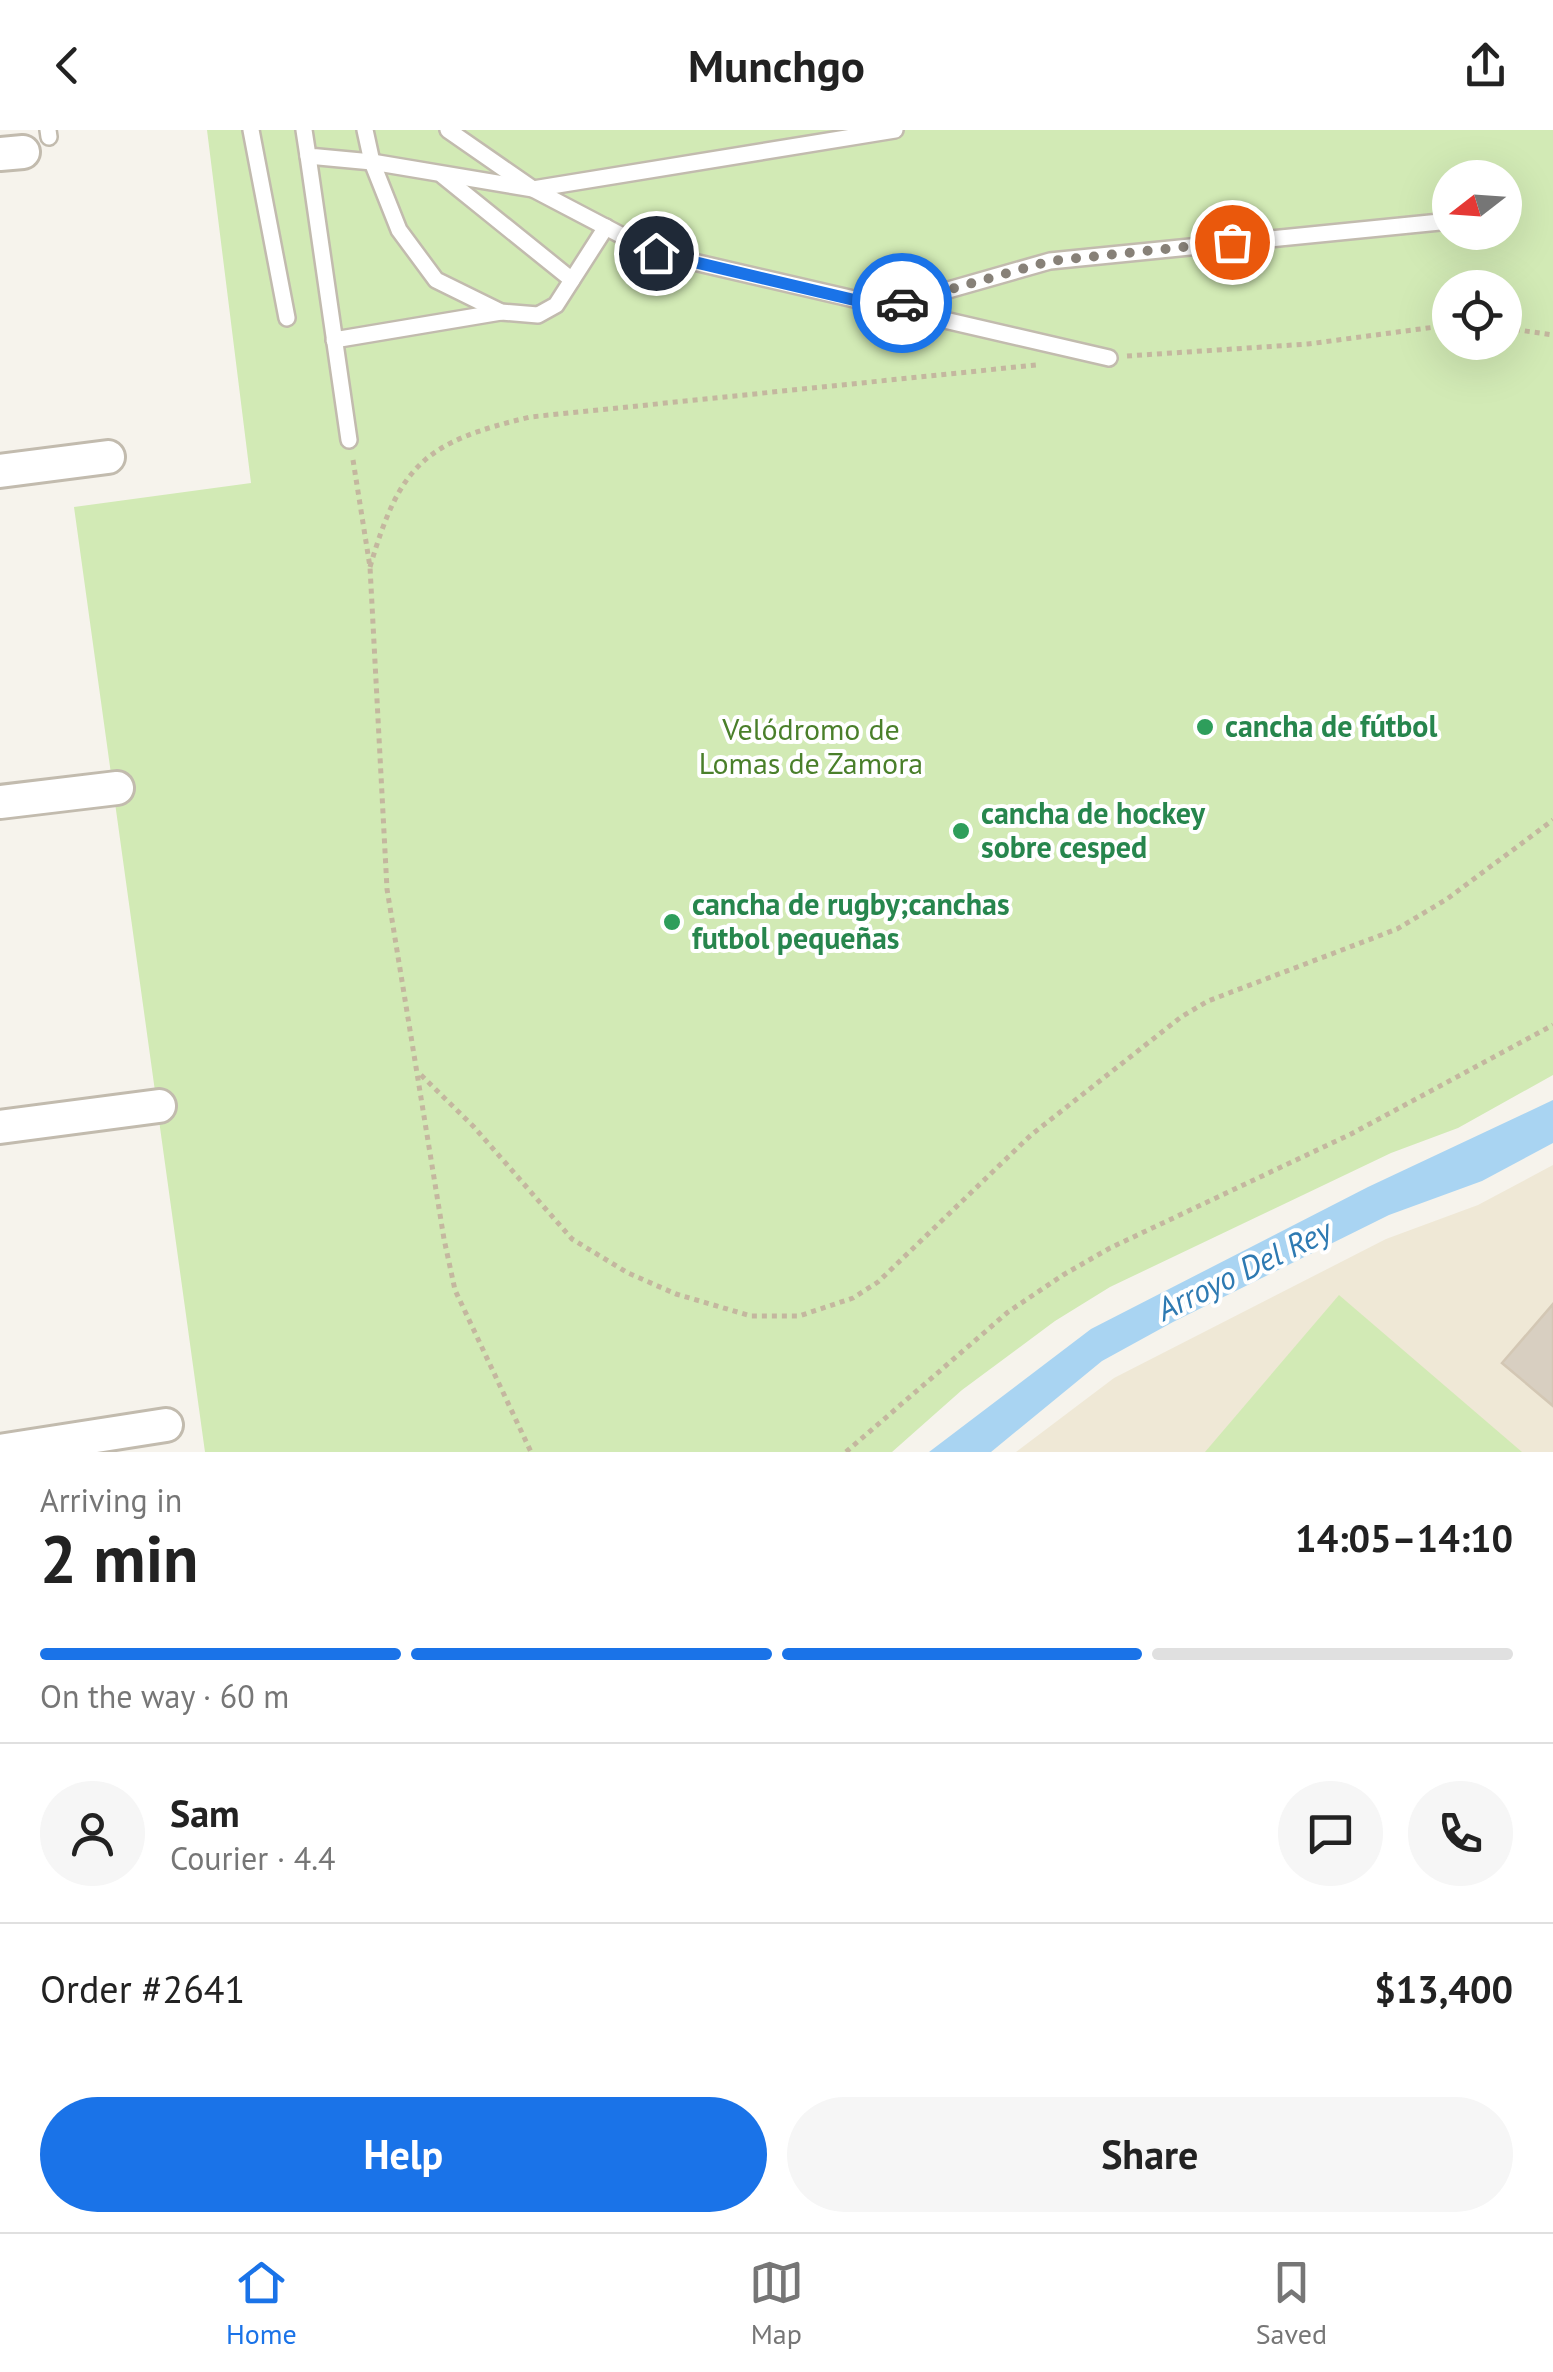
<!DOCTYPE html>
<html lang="en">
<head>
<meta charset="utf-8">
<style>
  :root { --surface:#fff; --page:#f6f6f6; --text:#222; --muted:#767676; --line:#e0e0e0; --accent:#1a73e8 }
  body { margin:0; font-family:"PT Sans",sans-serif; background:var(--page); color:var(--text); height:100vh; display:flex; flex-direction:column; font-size:38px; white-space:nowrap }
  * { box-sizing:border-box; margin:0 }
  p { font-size:32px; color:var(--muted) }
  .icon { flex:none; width:55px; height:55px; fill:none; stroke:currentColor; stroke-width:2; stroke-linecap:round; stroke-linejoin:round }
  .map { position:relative; height:1322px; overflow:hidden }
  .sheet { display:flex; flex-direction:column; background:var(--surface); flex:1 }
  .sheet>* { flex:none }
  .needle { width:65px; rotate:253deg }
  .buttons { position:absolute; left:1432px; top:30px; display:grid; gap:20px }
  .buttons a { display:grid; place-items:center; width:90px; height:90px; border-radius:50%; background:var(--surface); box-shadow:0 10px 40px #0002; font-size:50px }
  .pin { position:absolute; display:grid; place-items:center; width:85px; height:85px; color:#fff; margin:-42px; border:5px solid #fff; border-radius:50%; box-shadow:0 2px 10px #0007 }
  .courier { position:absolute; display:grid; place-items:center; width:100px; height:100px; margin:-50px; border:8px solid #1a73e8; border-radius:50%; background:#fff; color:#222; box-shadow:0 2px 12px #0007 }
  .headline em { font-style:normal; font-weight:600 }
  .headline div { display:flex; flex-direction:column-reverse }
  .headline { display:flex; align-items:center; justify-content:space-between; height:170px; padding:0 40px }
  h1 { font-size:65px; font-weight:600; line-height:75px }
  .bar { display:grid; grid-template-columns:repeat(4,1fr); gap:15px 10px; align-content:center; height:120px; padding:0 40px }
  .bar i { height:12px; border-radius:8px; background:var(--line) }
  .bar .current { background:var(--accent) }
  .bar p { grid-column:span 4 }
  .line { display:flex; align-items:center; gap:25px; padding:0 40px; border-top:2px solid var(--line) }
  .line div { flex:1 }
  .round { display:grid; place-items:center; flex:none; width:105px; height:105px; border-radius:52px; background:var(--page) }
  .primary-button { display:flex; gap:20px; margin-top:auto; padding:20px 40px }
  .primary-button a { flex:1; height:115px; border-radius:60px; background:var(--accent); color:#fff; font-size:40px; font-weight:600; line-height:115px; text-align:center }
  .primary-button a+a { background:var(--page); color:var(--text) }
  header { display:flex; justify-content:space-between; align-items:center; height:130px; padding:0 40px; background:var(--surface); font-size:45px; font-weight:600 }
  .dock { display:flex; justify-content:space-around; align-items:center; height:140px; border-top:2px solid var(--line); background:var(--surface); font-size:28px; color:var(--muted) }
  .dock a { display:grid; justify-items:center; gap:5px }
  .dock .current { color:var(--accent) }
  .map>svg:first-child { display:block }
  .education { fill:#efe8d6 }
  .green { fill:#d2eab5; fill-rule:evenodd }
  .water { fill:#a9d4f2 }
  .building { fill:#d8cfc1; stroke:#d3c7b4; stroke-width:2.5 }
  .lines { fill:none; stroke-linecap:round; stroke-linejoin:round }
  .service-casing { stroke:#c2bbae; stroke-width:20 }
  .minor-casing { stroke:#c2bbae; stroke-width:38 }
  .path { stroke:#c4b79f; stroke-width:5; stroke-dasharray:5 5; stroke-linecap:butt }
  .service { stroke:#fff; stroke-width:15 }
  .minor { stroke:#fff; stroke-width:32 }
  .done { stroke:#878178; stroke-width:10; stroke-dasharray:0 18 }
  .route { stroke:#1a73e8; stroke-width:12 }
  .leisure-dot { fill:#2e9e5b; stroke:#fff; stroke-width:4 }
  .labels { text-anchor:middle; stroke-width:8; stroke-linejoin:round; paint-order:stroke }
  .leisure-label { font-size:30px; font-weight:bold; fill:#27864d; stroke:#fff; text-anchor:start }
  .park-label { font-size:30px; fill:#4a7f2a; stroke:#fff }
  .water-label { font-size:32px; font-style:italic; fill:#2e7ab2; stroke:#fff }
</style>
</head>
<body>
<header><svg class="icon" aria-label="back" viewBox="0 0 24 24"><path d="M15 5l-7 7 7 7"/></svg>Munchgo<svg class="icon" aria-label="share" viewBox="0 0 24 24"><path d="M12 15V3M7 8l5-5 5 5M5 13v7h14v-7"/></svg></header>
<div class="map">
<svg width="1553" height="1322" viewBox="0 0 1553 1322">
  <rect width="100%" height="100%" fill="#f6f3ec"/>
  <polygon class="education" points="1553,1035 1553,1322 1016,1322 1114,1248 1386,1109 1478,1075"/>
  <g class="green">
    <path d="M207 0H1553V945L1458 998 1391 1023 1110 1157 1055 1191 962 1260 892 1322H205L74 377 251 353ZM1450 48H1505V102H1450ZM1450 158H1505V212H1450Z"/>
    <polygon points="1339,1165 1522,1322 1205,1322"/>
  </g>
  <polygon class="water" points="1553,970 1553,1013 1482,1051 1389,1085 1173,1192 1102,1231 991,1322 929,1322 1091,1199 1368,1057"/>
  <polygon class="building" points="1553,1174 1553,1276 1502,1233"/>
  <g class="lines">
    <defs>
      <g id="service">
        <polyline points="48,0 49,7"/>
        <polyline points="251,0 287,188"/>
        <polyline points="304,0 308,26 372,32 533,59 895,0"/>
        <polyline points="365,0 372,32 399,100 436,150 501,182 538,185 556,175 606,97"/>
        <polyline points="448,0 533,59 655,123 1109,228"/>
        <polyline points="308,26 349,310"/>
        <polyline points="443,46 572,150"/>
        <polyline points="892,176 1050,131 1450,91"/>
        <polyline points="334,210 501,182"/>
      </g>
      <g id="minor">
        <polyline points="0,24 23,22"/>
        <polyline points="0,341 108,327"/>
        <polyline points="0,672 117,658"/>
        <polyline points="0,997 159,976"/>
        <polyline points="0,1321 166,1295"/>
      </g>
    </defs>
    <use href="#service" class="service-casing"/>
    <use href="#minor" class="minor-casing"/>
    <g class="path">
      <polyline points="1505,198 1553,205"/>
      <polyline points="1127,226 1308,214 1450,195"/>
      <polyline points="353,330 370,437 387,759 444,1109 455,1160 531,1322"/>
      <path d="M370 437C400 334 425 312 530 287L1036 235"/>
      <polyline points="421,945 474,997 572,1109 628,1143 676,1164 751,1186 799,1186 853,1168 878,1152 1031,1005 1181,887 1208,871 1397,799 1447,769 1553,690"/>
      <polyline points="846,1322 1008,1182 1063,1145 1110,1118 1351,1004 1553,895"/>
    </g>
    <use href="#service" class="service"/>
    <use href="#minor" class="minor"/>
  </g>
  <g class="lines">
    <polyline class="done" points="902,173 1050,131 1232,112"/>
    <polyline class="route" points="656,123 888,178 902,173"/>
  </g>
  <g class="leisure-dot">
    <circle cx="1205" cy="597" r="10"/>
    <circle cx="961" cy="701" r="10"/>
    <circle cx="672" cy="792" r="10"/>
  </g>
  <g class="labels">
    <g class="leisure-label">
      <text x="1225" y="607">cancha de fútbol</text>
      <text x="981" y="694">cancha de hockey<tspan x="981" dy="34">sobre cesped</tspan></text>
      <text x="692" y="785">cancha de rugby;canchas<tspan x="692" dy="34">futbol pequeñas</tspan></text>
    </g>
    <g class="park-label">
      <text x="811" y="610">Velódromo de<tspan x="811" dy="34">Lomas de Zamora</tspan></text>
    </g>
    <g class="water-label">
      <text transform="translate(1244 1140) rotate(-26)" y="11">Arroyo Del Rey</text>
    </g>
  </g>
</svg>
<div class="buttons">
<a><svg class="needle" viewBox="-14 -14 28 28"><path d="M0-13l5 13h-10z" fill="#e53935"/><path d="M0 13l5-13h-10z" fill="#767676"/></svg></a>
<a><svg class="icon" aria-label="locate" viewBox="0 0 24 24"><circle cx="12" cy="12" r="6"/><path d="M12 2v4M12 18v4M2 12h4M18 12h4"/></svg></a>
</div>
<div class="pin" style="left:1232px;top:112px;background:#ea580c"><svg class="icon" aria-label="bag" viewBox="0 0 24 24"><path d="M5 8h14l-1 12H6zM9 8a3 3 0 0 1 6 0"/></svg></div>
<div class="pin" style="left:656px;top:123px;background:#1f2937"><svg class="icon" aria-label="home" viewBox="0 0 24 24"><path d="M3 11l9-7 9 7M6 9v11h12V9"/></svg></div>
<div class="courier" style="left:902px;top:173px"><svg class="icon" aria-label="car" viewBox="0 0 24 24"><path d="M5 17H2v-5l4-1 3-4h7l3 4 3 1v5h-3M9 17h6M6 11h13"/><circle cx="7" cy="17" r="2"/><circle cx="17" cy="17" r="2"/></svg></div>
</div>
<section class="sheet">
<div class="headline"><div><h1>2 min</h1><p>Arriving in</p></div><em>14:05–14:10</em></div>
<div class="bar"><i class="current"></i><i class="current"></i><i class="current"></i><i></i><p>On the way · 60 m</p></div>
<div class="line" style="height:180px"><a class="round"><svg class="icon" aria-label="person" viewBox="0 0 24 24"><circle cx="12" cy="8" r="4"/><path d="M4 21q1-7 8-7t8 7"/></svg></a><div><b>Sam</b><p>Courier · 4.4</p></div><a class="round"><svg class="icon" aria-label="chat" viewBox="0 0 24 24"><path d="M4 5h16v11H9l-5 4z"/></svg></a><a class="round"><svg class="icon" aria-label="phone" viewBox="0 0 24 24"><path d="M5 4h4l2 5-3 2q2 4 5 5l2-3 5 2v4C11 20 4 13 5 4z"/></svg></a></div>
<div class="line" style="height:130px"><div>Order #2641</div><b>$13,400</b></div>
<div class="primary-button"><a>Help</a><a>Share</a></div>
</section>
<nav class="dock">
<a class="current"><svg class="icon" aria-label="home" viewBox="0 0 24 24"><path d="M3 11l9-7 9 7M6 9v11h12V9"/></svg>Home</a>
<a><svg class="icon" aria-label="map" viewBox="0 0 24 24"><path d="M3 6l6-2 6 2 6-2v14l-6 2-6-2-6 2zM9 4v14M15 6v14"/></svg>Map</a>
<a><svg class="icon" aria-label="saved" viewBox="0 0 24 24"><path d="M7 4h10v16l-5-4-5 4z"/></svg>Saved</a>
</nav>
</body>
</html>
